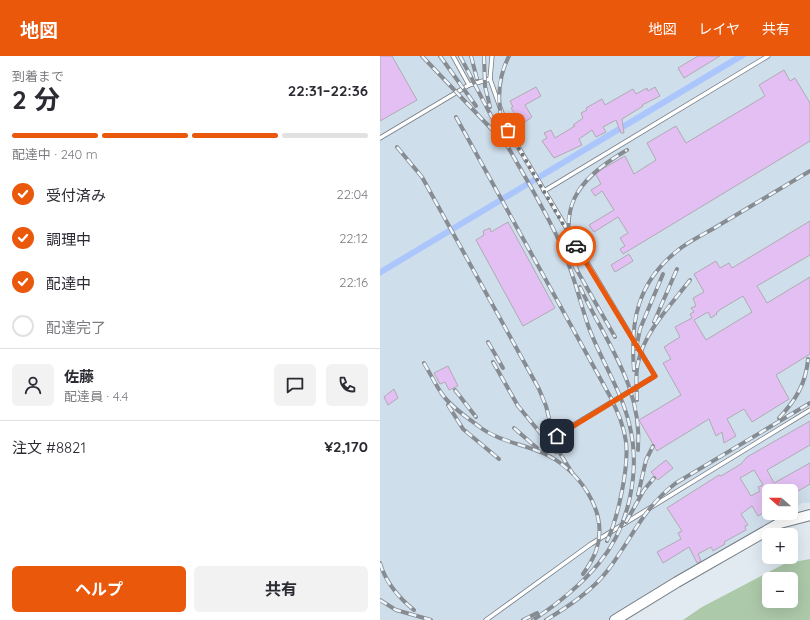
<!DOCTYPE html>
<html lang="ja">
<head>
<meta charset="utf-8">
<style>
  :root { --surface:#fff; --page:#f2f2f3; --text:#2b2b33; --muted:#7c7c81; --line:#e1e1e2; --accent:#ea580c }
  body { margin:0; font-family:Quicksand,"Noto Sans JP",sans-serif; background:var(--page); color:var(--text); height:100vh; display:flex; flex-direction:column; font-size:15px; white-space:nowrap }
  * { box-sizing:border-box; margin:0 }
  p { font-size:13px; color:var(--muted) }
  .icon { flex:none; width:22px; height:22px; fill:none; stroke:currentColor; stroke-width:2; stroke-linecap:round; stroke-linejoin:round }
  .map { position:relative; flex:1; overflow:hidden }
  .details { display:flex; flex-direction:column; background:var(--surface); width:380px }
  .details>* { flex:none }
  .needle { width:26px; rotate:291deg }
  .tools { position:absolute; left:382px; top:428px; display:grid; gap:8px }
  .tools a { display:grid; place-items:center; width:36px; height:36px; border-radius:6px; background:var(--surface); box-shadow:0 4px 16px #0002; font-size:20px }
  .pin { position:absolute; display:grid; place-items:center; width:34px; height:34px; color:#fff; margin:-17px; border-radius:8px; box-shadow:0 2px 6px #0006 }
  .courier { position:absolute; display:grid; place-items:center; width:40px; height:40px; margin:-20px; border:3px solid #ea580c; border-radius:50%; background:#fff; color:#222; box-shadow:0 1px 5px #0007 }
  .head em { font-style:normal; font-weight:700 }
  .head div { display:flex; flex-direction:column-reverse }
  .head { display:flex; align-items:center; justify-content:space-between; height:68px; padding:0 12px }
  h1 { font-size:26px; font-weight:700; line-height:30px }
  .bar { display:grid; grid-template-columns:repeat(4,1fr); gap:6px 4px; align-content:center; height:48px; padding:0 12px }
  .bar i { height:5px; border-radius:3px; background:var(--line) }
  .bar .current { background:var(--accent) }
  .bar p { grid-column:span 4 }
  .line { display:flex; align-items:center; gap:10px; padding:0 12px; border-top:1px solid var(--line) }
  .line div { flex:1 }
  .round { display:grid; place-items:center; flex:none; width:42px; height:42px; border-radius:6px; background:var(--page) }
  ol { padding:0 12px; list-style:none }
  li { display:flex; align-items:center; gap:12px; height:44px }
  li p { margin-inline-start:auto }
  li .icon { padding:4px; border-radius:50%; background:var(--accent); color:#fff; stroke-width:4 }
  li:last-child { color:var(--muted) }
  li i { width:22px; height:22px; border:2px solid var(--line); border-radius:50% }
  .cta { display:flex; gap:8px; margin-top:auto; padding:8px 12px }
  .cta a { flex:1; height:46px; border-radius:6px; background:var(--accent); color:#fff; font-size:16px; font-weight:700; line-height:46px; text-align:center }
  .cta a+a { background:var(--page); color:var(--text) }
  header { display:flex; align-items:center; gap:24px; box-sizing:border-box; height:56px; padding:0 20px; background:var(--accent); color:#fff }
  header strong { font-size:19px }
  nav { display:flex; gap:22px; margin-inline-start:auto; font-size:14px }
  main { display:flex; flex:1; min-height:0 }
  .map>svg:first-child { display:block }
  .built { fill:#cfdeeb }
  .green { fill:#acc9a9; fill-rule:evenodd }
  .water { fill:#abc6fc }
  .building { fill:#e3bff3; stroke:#b0aab3; fill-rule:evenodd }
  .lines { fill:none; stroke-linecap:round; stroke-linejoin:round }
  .lane-casing { stroke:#737b82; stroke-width:5 }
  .secondary-casing { stroke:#737b82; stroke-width:12 }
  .lane { stroke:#fff; stroke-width:3.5 }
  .secondary { stroke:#fff; stroke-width:10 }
  .rail-casing { stroke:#868c91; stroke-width:4 }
  .rail { stroke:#eef7ff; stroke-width:2.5; stroke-dasharray:8; stroke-linecap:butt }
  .done { stroke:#72787d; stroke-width:4; stroke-dasharray:0 7.2 }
  .route { stroke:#ea580c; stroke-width:5 }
</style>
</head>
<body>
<header>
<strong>地図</strong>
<nav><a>地図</a><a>レイヤ</a><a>共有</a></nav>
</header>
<main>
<section class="details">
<div class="head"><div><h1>2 分</h1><p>到着まで</p></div><em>22:31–22:36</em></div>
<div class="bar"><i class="current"></i><i class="current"></i><i class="current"></i><i></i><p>配達中 · 240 m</p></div>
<ol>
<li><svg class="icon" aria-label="check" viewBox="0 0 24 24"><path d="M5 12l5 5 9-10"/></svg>受付済み<p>22:04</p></li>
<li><svg class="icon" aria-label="check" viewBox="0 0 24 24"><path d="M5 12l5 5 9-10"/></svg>調理中<p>22:12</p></li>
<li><svg class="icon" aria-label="check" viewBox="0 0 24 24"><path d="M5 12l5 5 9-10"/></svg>配達中<p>22:16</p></li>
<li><i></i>配達完了</li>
</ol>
<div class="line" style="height:72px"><a class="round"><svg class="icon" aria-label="person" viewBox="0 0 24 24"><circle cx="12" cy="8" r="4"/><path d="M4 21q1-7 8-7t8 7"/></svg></a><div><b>佐藤</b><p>配達員 · 4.4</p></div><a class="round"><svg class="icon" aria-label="chat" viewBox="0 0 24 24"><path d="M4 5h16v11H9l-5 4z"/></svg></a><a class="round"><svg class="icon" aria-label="phone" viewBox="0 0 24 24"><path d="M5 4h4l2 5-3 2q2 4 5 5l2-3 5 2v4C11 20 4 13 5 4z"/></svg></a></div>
<div class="line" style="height:52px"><div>注文 #8821</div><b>¥2,170</b></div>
<div class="cta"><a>ヘルプ</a><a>共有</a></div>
</section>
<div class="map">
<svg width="430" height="564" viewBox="0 0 430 564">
  <rect width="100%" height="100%" fill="#e1eaf1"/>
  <polygon class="built" points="0,0 430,0 430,447 422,447 411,454 411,435 389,435 389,457 406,457 231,564 0,564"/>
  <path class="green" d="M430 503V564H303L322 551 404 508ZM389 523H411V545H389Z"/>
  <polygon class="water" points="355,0 367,0 0,220 0,213"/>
  <g class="building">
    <polygon points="0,0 12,0 37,44 0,65"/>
    <polygon points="318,0 340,0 304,22 298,12"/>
    <polygon points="404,14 410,25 415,22 430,47 430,85 243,198 240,193 245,190 240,182 248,177 238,161 214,176 209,169 234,154 222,135 215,140 211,134 221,128 215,117 245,100 254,118 276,104 267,87 296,70 306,87 385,40 379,29"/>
    <polygon points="156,31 161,40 145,49 152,61 139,70 133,59 135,58 131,52 133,51 130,45"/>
    <polygon points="275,31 280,40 262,49 263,50 242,63 244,77 241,77 236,64 223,71 226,76 216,81 212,74 199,83 202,89 174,102 162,85 167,82 164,77 171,74 175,82 195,70 193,69 203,62 201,57 207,54 206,52 222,43 225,49 253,33 256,38 267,32 268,35"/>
    <path d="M430 165V199L377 230 387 247 430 221V298L396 319 409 343 372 366 364 353 347 363 356 380 344 387 342 376 336 380 329 363 277 395 259 364 301 339 283 307 291 303 284 291 300 281 295 271 312 262 310 258 314 256 311 252 316 250 313 242 324 236 314 218 336 205 340 212 349 207 352 212ZM363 240 372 256 326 284 314 264 328 256 331 262 337 258 336 257 341 253Z"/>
    <polygon points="128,166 175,252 143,270 96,184 104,179 103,175 110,172 111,176"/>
    <polygon points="249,198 253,205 235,216 231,209"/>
    <polygon points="68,310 78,330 69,334 65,326 60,328 54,317"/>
    <polygon points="14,333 18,342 8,349 4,341"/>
    <path d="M430 365V389L387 414 394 427 430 407V428L415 437 418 442 411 446V435H389V453L378 460 372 450 361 458 368 469 365 470 366 474 344 486 345 488 333 495 331 491 318 498 321 505 317 507 309 491 283 507 277 496 301 483 298 477 302 475 287 452 339 419 341 420 361 408 367 401ZM374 414 383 429 378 431 380 435 371 440 360 422Z"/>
    <polygon points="286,404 293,412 278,424 271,416"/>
  </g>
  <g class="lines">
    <defs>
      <g id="lane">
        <polyline points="73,0 89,29 110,23"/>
        <polyline points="112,0 110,23 128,74 275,320 177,379"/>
        <polyline points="0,82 89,29"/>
        <polyline points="164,135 388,0"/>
        <polyline points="106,564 211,488 430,354"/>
      </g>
      <polyline id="secondary" points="235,564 297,526 400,467 430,459"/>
    </defs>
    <use href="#lane" class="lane-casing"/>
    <use href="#secondary" class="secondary-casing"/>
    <use href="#lane" class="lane"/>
    <use href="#secondary" class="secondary"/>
    <defs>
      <g id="rail">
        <polyline points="42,0 120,82"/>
        <polyline points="60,0 96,50"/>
        <path d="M80 0C96 30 111 61 128 91 146 123 165 154 180 187 193 214 199 244 209 272 221 304 241 334 249 367 261 413 250 470 219 507 201 529 176 549 153 564"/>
        <polyline points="91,0 97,23"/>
        <polyline points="104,0 105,30 110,51"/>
        <path d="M76 61 231 342C238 357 244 370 246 386 249 411 238 462 227 485"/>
        <path d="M125 78C117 51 116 25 129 0"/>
        <polyline points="17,91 42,121 159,333 166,350 176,391 193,418"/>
        <polyline points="194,209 235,281"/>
        <path d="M197 214C176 153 194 125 247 94"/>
        <path d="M200 231C225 285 263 331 258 394"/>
        <polyline points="274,266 297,213"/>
        <polyline points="108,286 123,312"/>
        <polyline points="256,293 260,273 283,218"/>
        <polyline points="113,306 138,350 176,396"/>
        <path d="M44 307C50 317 55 328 62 338 72 352 88 362 101 372 119 385 142 388 163 397 198 413 230 455 216 495 213 503 208 511 203 518"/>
        <path d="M254 314C250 266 257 227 297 195 310 184 327 177 341 168 371 150 400 133 430 115"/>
        <polyline points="75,334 96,361"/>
        <path d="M257 344C257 333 255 319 258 307 264 276 291 249 310 224"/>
        <polyline points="68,349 83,373 119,403"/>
        <path d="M399 362C415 345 426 328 428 303"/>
        <polyline points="134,372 157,392"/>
        <polyline points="258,439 266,404 273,390"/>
        <polyline points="246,466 264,434 274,422"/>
        <path d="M0 507C6 527 18 541 34 554"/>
        <polyline points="0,544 16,554 51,564"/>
        <polyline points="143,564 157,557"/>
        <path d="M166 564C189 550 212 535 228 514 253 481 262 453 296 427L430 347"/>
      </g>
    </defs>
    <use href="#rail" class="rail-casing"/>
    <use href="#rail" class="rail"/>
  </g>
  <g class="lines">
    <polyline class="done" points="128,74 196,190"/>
    <polyline class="route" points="177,380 275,320 196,190"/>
  </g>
</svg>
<div class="tools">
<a><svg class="needle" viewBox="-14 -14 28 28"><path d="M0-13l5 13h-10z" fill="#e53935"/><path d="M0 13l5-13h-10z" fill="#7c7c81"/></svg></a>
<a>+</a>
<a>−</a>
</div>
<div class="pin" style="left:128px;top:74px;background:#ea580c"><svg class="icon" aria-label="bag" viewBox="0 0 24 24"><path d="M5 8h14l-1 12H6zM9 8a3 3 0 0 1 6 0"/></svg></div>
<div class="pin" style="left:177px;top:380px;background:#1f2937"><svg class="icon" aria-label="home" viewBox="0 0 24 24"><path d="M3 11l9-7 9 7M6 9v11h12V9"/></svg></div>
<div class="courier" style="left:196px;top:190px"><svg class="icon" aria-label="car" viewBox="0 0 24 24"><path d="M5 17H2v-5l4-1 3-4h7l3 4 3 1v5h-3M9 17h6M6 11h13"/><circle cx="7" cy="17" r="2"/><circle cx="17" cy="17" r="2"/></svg></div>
</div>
</main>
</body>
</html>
